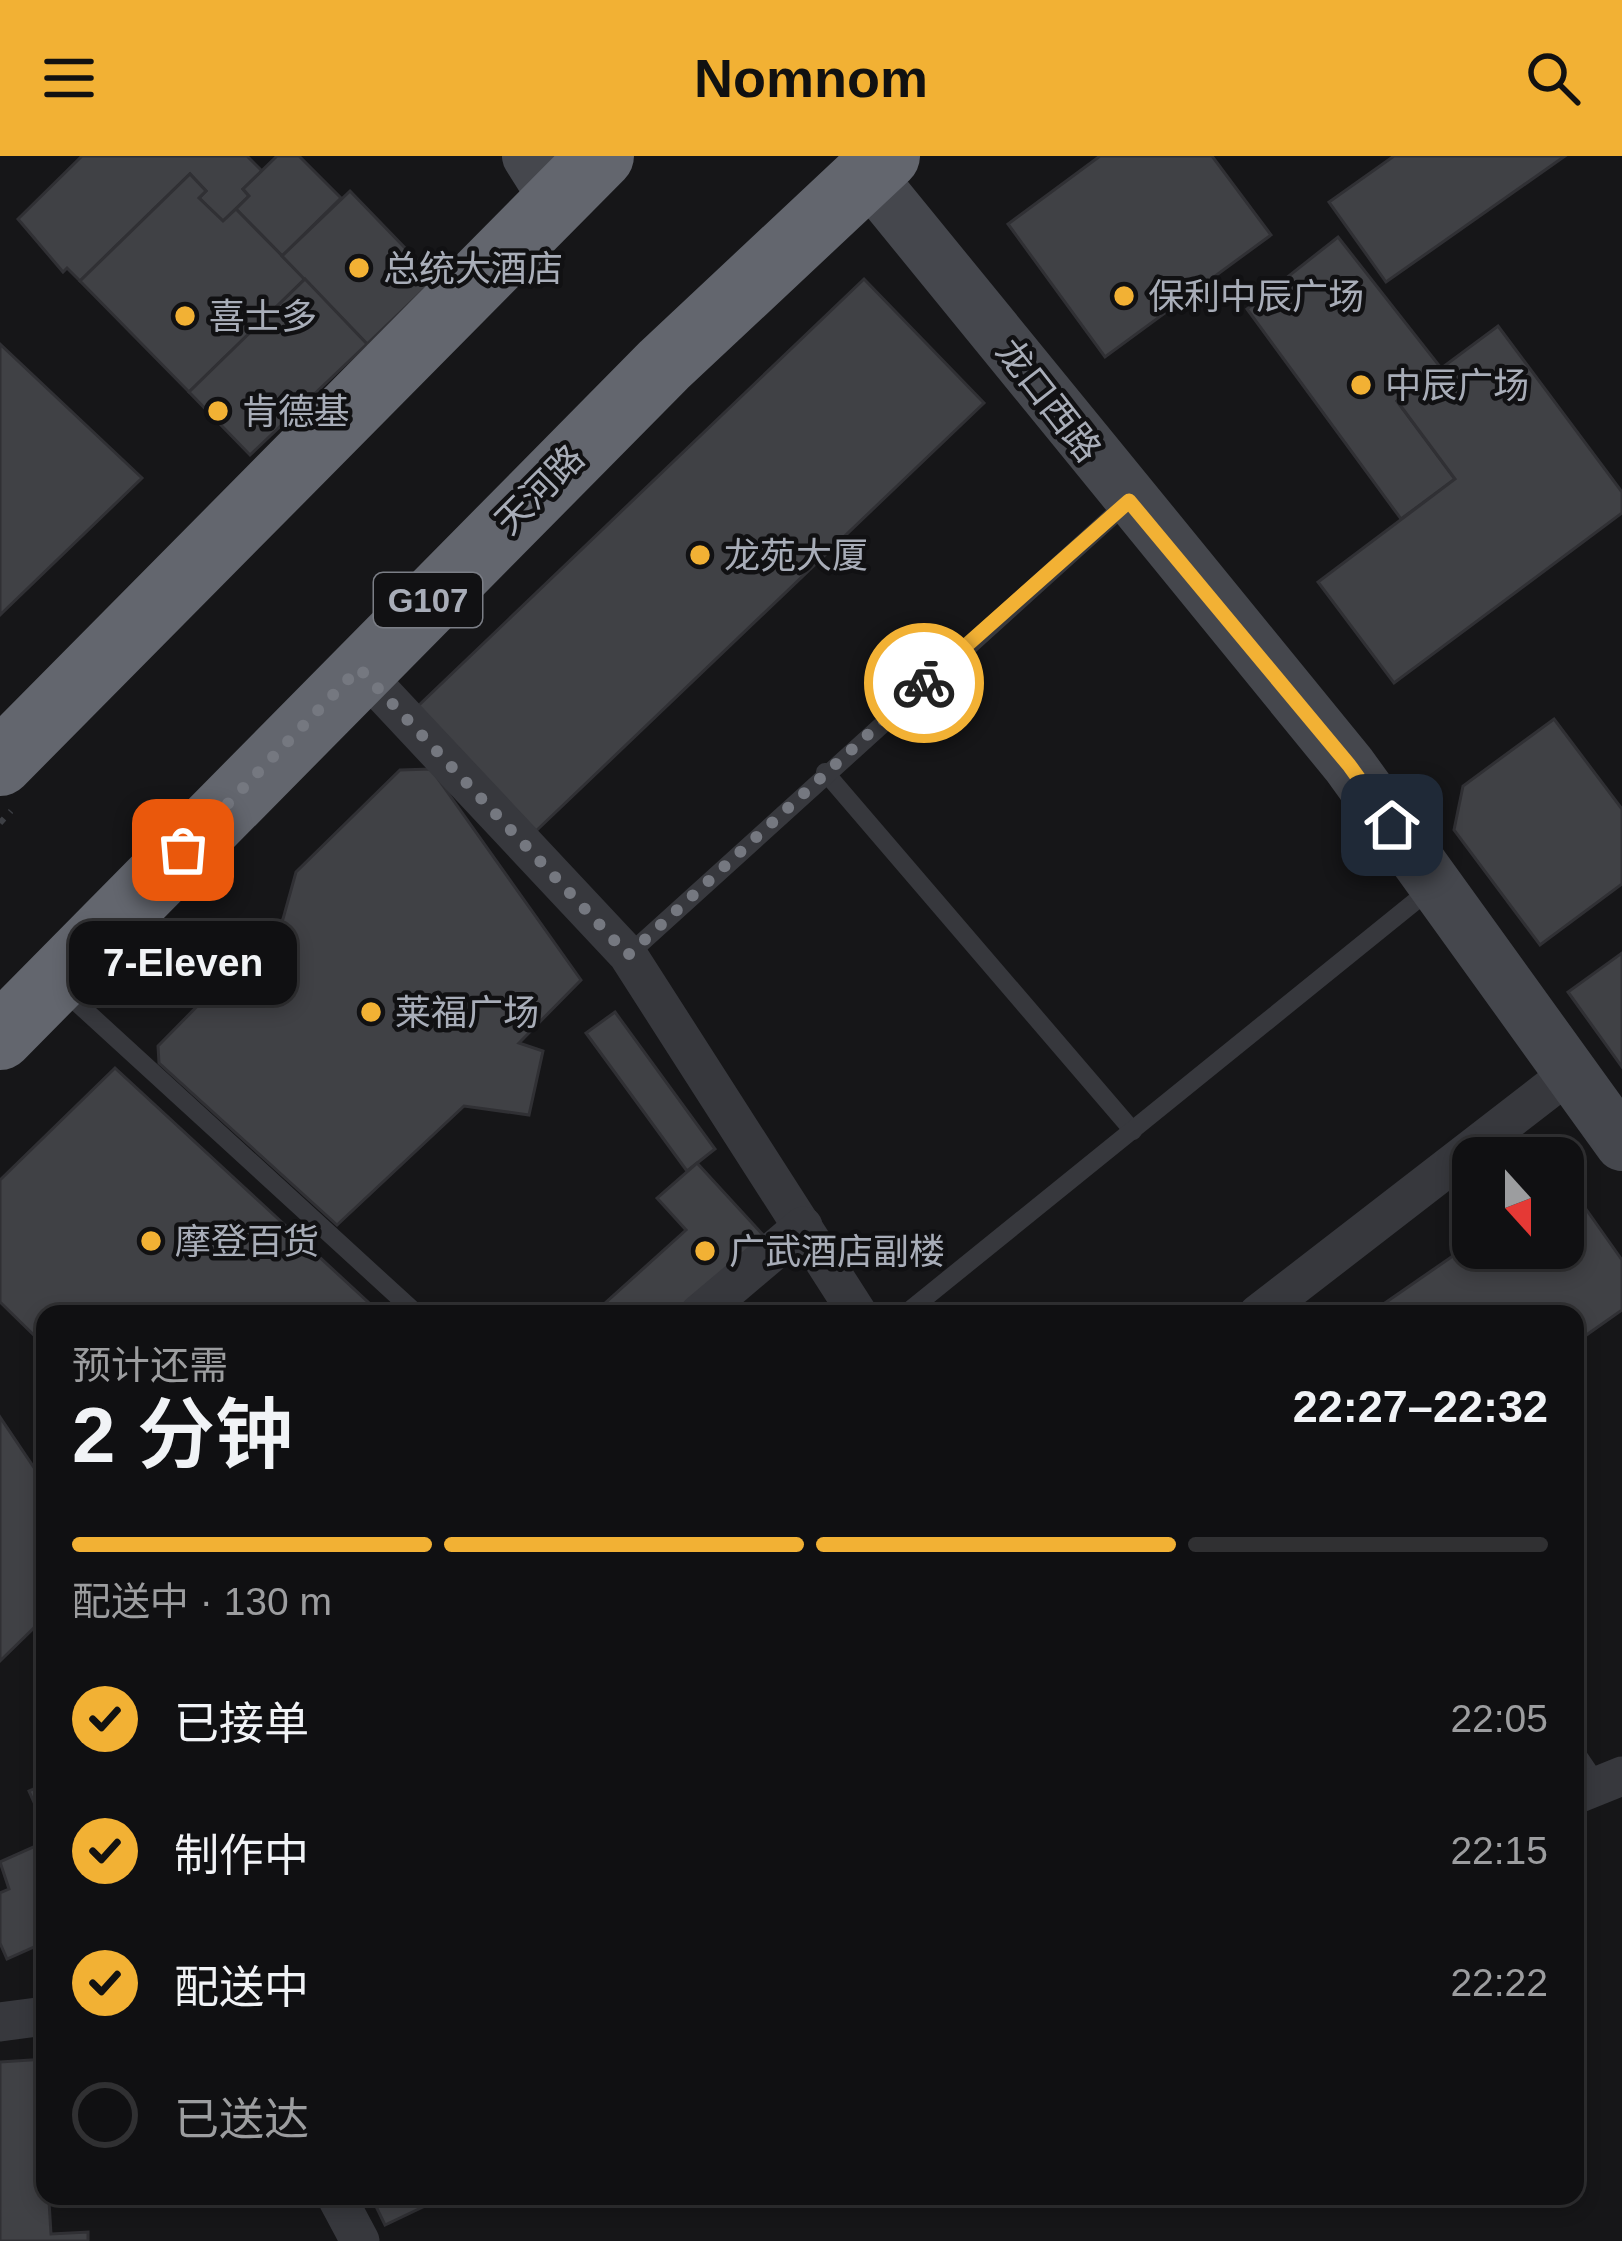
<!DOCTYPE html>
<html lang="zh">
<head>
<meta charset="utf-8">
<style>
  :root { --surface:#101012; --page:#1e1e20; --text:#f1f3f6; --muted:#9c9d9f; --line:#303032; --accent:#f2b134 }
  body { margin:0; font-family:Helvetica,"Noto Sans SC",sans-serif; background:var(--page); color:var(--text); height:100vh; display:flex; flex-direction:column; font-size:45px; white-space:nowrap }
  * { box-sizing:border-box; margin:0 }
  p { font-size:39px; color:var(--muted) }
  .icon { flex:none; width:66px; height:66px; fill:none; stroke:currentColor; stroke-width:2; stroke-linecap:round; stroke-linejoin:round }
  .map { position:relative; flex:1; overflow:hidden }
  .side { position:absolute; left:36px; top:1149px; width:1548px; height:900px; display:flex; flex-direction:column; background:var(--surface); border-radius:24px; box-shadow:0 6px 18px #0003,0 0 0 3px var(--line) }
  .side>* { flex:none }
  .needle { width:78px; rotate:159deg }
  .buttons { position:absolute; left:1452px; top:981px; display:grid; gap:24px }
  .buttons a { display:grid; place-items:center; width:132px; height:132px; border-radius:24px; background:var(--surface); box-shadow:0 6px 18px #0003,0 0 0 3px var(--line); font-size:60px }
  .pin { position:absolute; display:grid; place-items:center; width:102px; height:102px; color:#fff; margin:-51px; border-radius:24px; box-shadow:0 6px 18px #0006 }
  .courier { position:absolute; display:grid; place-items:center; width:120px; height:120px; margin:-60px; border:9px solid #f2b134; border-radius:50%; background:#fff; color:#222; box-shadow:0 3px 15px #0007 }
  .bubble { position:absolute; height:84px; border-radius:24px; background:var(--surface); box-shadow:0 6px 18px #0003,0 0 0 3px var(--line); font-size:39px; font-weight:600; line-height:84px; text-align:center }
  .head em { font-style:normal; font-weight:600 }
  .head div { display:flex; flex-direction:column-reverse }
  .head { display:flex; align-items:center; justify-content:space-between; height:204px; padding:0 36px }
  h1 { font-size:78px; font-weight:600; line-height:90px }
  .bar { display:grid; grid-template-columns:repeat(4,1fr); gap:18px 12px; align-content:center; height:144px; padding:0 36px }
  .bar i { height:15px; border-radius:9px; background:var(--line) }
  .bar .selected { background:var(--accent) }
  .bar p { grid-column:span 4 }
  ol { padding:0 36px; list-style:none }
  li { display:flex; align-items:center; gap:36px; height:132px }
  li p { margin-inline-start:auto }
  li .icon { padding:12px; border-radius:50%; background:var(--accent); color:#111; stroke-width:4 }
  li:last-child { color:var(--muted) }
  li i { width:66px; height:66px; border:6px solid var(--line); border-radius:50% }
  header { display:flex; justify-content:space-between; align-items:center; height:156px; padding:0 36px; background:var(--accent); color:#111; font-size:54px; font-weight:600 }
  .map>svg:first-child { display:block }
  .building { fill:#404145; stroke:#303034; stroke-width:3 }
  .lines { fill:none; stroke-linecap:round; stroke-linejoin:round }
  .path { stroke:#3d3f44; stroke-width:6; stroke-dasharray:6 9; stroke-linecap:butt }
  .lane { stroke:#37383d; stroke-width:18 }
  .street { stroke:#37383d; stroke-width:39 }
  .secondary { stroke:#45474d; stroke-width:54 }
  .highway { stroke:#63666e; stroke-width:66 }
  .done { stroke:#757880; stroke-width:12; stroke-dasharray:0 21.6 }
  .route { stroke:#f2b134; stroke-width:15 }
  .poi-dot { fill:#f2b134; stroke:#111113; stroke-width:4.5 }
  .labels { text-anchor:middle; stroke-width:9; stroke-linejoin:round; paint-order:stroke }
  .shield { fill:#111113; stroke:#7b7e86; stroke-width:3 }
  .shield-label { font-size:33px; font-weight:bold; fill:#a8adb8 }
  .poi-label { font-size:36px; fill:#a8adb8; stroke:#111113; text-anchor:start }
  .street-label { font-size:36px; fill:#a8adb8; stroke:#111113 }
</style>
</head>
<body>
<header><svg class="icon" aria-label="menu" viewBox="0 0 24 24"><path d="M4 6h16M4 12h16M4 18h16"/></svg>Nomnom<svg class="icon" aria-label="search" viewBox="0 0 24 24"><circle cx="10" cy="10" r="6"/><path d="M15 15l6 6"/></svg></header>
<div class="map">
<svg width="1622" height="2085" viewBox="0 0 1622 2085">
  <rect width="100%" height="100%" fill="#161618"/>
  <g class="building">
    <polygon points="82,0 247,0 262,15 243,33 249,40 223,65 199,42 206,35 190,18 80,125 67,112 63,116 18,63"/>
    <polygon points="277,0 299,0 341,42 282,100 236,53 249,40 243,33"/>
    <polygon points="1100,0 1212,0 1271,79 1105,201 1008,68"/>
    <polygon points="1394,0 1565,0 1386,126 1329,46"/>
    <polygon points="190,18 206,35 199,42 223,65 236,53 305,123 189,236 80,125"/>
    <polygon points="350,35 435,123 367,188 282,100"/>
    <polygon points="1338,81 1441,212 1397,245 1455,323 1401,363 1247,153"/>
    <polygon points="305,123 367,188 250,299 189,236"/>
    <polygon points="864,123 984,247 536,675 417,551"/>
    <polygon points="1498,170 1622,336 1622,357 1394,527 1318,426 1455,323 1397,245"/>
    <polygon points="0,188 142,322 0,459"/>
    <polygon points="1554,563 1622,653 1622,728 1540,789 1454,674 1463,630"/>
    <polygon points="431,613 581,824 519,887 543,895 529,959 464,950 337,1069 159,907 158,890 283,763 296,716 400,614"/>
    <polygon points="1622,797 1622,911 1568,836"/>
    <polygon points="615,856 715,993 687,1015 586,877"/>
    <polygon points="115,912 381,1158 45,1158 45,1190 0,1146 0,1024"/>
    <polygon points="697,1007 764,1080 677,1158 593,1158 686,1074 657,1042"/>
    <polygon points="1564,1022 1622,1104 1622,1154 1575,1187 1575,1158 1369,1158 1473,1086 1473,1092 1563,1092"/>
    <polygon points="0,1261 45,1328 45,1461 0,1505"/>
    <polygon points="45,1628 45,1671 29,1635"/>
    <polygon points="38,1689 45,1703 45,1786 7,1803 0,1787 0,1737 9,1733 0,1706"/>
    <polygon points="45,1903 45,2040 86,2043 49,2045 51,2078 88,2076 88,2085 0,2085 0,1906"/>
    <polygon points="371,2040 446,2040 385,2069"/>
  </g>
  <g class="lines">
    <polyline class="path" points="0,667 11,655"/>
    <g class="lane">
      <polyline points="825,616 1133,975"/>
      <polyline points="628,799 1127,347"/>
      <polyline points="63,834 417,1158"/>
      <polyline points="905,1158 1433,731"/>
      <polyline points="1575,1595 1598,1629"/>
    </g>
    <g class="street">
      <polyline points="359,512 628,799 858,1158"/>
      <polyline points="699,1158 803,1070"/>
      <polyline points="1258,1158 1571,916"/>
      <polyline points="1575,1639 1622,1620"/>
      <polyline points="0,1866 45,1860"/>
      <polyline points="336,2040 360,2085"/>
    </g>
    <g class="secondary">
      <polyline points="529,0 556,43"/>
      <polyline points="866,17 1349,609 1622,988"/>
    </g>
    <g class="highway">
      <polyline points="0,607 601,0"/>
      <polyline points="0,881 664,209 887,0"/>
    </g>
  </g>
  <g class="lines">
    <polyline class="done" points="183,694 359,512 628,799 924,527"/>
    <polyline class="route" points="924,527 1129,345 1349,609 1392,669"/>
  </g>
  <g class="poi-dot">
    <circle cx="359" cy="112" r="12"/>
    <circle cx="1124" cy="140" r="12"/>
    <circle cx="185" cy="160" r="12"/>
    <circle cx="1361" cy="229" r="12"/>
    <circle cx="218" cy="255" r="12"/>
    <circle cx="700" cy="399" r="12"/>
    <circle cx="371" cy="856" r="12"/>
    <circle cx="151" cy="1085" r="12"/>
    <circle cx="705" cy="1095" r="12"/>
  </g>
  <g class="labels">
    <rect class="shield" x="374" y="417" width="108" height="54" rx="9"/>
    <g class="shield-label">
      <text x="428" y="456">G107</text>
    </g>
    <g class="poi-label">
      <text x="383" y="125">总统大酒店</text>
      <text x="1148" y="153">保利中辰广场</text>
      <text x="209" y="173">喜士多</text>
      <text x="1385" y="242">中辰广场</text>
      <text x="242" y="268">肯德基</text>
      <text x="724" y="412">龙苑大厦</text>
      <text x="395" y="869">莱福广场</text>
      <text x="175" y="1098">摩登百货</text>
      <text x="729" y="1108">广武酒店副楼</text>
    </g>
    <g class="street-label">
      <text transform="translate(1049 244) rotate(52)" y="13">龙口西路</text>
      <text transform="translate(539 333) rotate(-45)" y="13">天河路</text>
    </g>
  </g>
</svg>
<div class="buttons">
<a><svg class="needle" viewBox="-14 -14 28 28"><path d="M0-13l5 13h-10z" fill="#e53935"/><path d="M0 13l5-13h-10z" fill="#9c9d9f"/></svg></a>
</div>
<div class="pin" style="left:183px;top:694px;background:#ea580c"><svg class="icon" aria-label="bag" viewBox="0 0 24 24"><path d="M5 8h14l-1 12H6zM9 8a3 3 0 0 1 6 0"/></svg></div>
<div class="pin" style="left:1392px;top:669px;background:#1f2937"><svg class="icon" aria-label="home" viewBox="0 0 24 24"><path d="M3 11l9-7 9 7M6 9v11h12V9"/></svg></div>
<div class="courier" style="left:924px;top:527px"><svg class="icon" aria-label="bike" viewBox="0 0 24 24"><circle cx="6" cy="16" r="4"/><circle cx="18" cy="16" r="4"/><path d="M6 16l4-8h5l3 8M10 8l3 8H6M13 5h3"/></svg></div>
<div class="bubble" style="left:69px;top:765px;width:228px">7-Eleven</div>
<section class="side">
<div class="head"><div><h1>2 分钟</h1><p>预计还需</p></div><em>22:27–22:32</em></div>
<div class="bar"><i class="selected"></i><i class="selected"></i><i class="selected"></i><i></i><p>配送中 · 130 m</p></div>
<ol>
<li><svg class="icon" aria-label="check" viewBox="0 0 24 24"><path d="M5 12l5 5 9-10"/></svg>已接单<p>22:05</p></li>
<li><svg class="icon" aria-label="check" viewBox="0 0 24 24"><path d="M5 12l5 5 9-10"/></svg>制作中<p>22:15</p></li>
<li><svg class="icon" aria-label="check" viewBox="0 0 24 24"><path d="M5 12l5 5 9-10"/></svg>配送中<p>22:22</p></li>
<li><i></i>已送达</li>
</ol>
</section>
</div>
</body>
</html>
